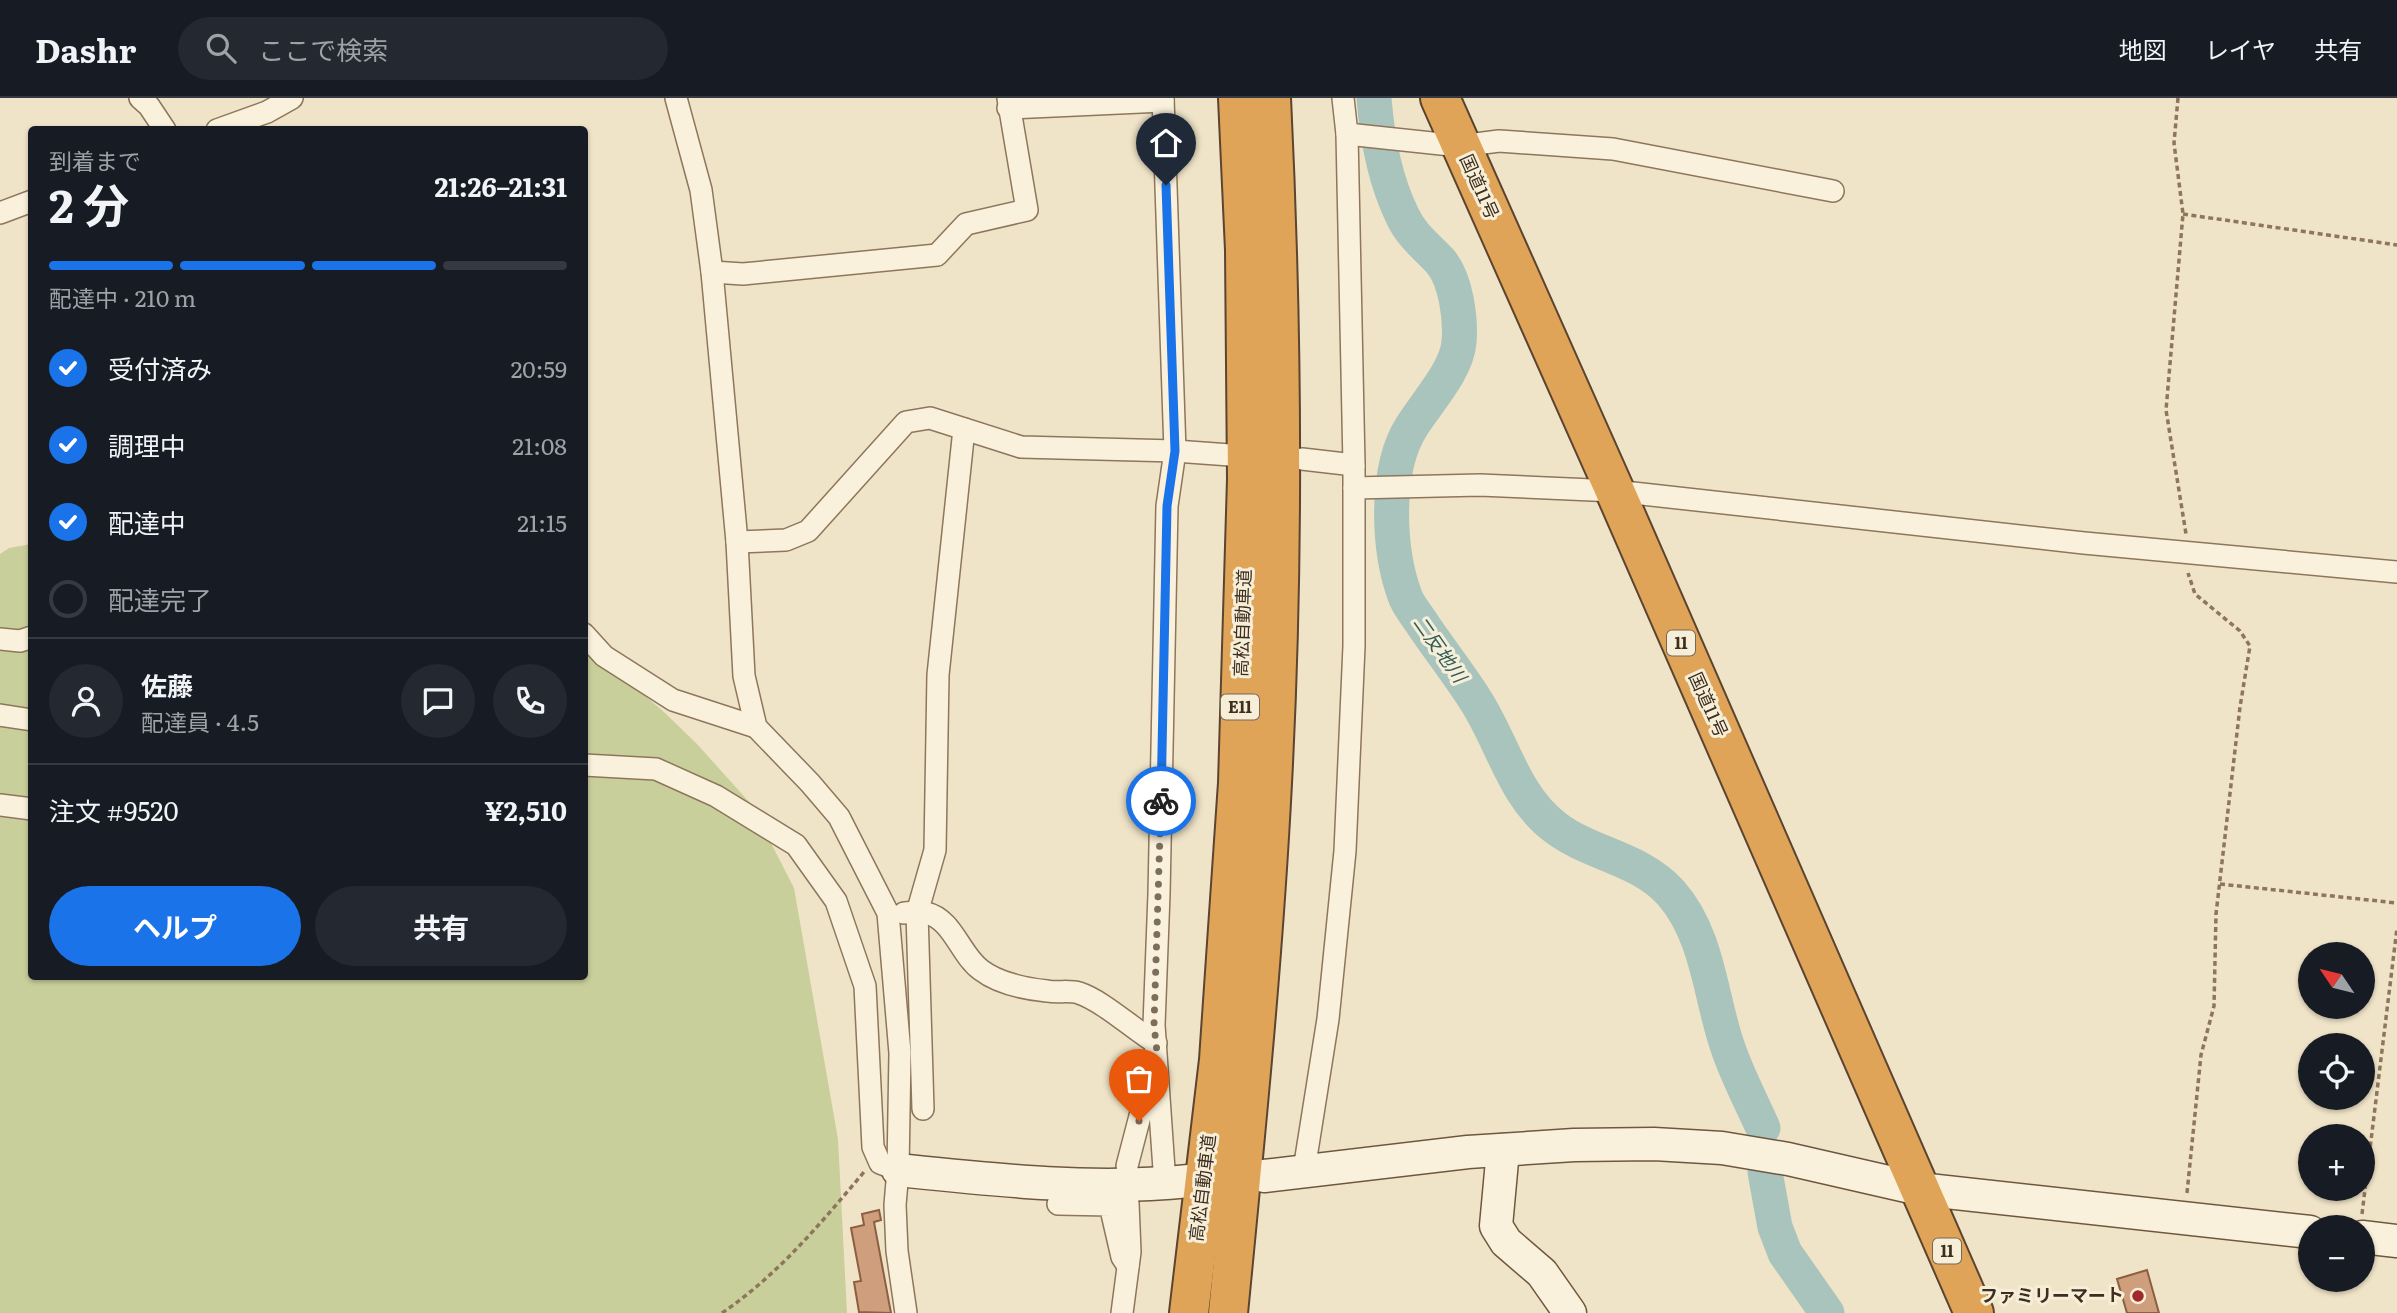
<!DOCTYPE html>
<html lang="ja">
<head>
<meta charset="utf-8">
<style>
  :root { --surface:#171b24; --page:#242831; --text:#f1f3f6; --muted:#9ea1a6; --line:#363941; --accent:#1a73e8 }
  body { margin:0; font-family:Literata,"Noto Sans JP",serif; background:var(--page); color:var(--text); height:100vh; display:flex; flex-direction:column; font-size:26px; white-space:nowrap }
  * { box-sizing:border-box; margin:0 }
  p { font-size:23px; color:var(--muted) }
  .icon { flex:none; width:38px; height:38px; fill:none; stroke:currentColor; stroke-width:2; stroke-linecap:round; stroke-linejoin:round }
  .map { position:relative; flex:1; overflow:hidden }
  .side { position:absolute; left:28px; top:28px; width:560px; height:854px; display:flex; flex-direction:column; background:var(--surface); border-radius:7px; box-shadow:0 2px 5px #0004 }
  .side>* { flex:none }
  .needle { width:46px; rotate:305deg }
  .fabs { position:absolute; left:2298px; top:844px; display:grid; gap:14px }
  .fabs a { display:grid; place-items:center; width:77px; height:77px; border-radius:50%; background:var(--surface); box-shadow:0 2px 5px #0004; font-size:35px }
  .pin { position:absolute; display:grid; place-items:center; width:60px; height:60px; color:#fff; margin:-72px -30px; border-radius:50% 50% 50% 0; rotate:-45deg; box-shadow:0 0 7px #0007 }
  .pin .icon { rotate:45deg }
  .courier { position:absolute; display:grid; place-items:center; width:70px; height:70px; margin:-35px; border:5px solid #1a73e8; border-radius:50%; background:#fff; color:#222; box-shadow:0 2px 9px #0007 }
  .summary em { font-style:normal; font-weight:700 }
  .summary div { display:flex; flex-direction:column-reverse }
  .summary { display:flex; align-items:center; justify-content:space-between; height:119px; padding:0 21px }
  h1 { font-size:46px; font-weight:700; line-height:52px }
  .bar { display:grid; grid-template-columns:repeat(4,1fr); gap:10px 7px; align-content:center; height:84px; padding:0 21px }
  .bar i { height:9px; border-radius:5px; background:var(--line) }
  .bar .current { background:var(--accent) }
  .bar p { grid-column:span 4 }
  .line { display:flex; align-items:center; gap:18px; padding:0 21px; border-top:2px solid var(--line) }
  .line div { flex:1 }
  .round { display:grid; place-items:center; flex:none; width:74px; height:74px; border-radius:37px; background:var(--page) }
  ol { padding:0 21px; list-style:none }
  li { display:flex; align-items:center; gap:21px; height:77px }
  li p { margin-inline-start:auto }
  li .icon { padding:7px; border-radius:50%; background:var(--accent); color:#fff; stroke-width:4 }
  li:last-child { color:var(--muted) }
  li i { width:38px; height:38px; border:4px solid var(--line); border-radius:50% }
  .cta { display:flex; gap:14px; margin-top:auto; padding:14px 21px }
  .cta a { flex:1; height:80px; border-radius:42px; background:var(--accent); color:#fff; font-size:28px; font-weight:700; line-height:80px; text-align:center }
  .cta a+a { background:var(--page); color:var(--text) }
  header { display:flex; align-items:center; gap:42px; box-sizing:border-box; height:98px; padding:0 35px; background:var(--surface); border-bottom:2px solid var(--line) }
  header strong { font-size:33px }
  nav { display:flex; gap:38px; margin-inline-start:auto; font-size:24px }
  .search { width:490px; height:63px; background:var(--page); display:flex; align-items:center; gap:18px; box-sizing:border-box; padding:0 24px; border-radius:38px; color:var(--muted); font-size:26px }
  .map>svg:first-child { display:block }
  .green { fill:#c9cf9b }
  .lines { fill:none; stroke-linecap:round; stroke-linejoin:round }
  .river { stroke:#a9c4bc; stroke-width:35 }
  .building { fill:#cf9f7d; stroke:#8d5f41; stroke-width:2 }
  .street-casing { stroke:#8d765c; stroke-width:24 }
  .secondary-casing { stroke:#6f573f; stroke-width:35 }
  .highway-casing { stroke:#5b4430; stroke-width:42 }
  .path { stroke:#8d765c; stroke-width:3.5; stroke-dasharray:5 3.5; stroke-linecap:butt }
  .street { stroke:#faf1dc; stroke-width:21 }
  .secondary { stroke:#faf1dc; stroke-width:32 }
  .highway { stroke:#e0a458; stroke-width:38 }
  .done { stroke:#7c6e5b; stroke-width:7; stroke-dasharray:0 12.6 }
  .route { stroke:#1a73e8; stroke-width:9 }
  .poi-dot { fill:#9e2a2b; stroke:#f7eed8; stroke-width:2.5 }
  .labels { text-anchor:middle; stroke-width:6; stroke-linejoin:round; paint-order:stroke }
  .shield { fill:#f7eed8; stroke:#756857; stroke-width:2 }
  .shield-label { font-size:16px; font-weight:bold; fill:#3d2e20 }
  .street-label { font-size:18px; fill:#3d2e20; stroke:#f7eed8 }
  .poi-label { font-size:18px; font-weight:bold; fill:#3d2e20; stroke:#f7eed8; text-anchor:end }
  .water-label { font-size:19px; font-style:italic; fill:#2f5d5a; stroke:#f7eed8 }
</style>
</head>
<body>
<header>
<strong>Dashr</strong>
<div class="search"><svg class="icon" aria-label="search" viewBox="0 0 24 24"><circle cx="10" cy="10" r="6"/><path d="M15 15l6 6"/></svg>ここで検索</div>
<nav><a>地図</a><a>レイヤ</a><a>共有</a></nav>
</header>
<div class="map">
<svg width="2397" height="1215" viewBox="0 0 2397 1215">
  <rect width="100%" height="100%" fill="#f0e4c8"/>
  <polygon class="green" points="31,446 32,878 584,878 585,547 664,614 697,646 751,706 794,790 838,1041 847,1215 0,1215 0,456 9,450"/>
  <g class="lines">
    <g class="river">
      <path d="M1374 0C1377 39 1385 82 1402 117 1411 137 1426 148 1440 163 1456 181 1461 221 1459 244 1457 272 1427 304 1412 328 1384 371 1388 452 1405 498 1408 507 1416 516 1421 524 1439 551 1459 576 1476 603 1503 645 1514 699 1556 730 1592 757 1640 760 1671 795 1708 837 1710 897 1727 947 1736 975 1751 1003 1763 1030"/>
      <polyline points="1765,1074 1775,1129 1785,1155 1827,1215"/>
    </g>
  </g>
  <g class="building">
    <polygon points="879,1112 881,1122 874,1124 891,1215 859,1214 854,1184 861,1183 851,1130 864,1127 862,1116"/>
    <polygon points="2147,1172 2159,1215 2127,1215 2117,1181"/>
  </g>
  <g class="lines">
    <defs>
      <g id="street">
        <polyline points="140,0 149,8 165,32"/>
        <polyline points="676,0 701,92 712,174 737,444 744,578 756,629 810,685 839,719 888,815 900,955 898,1072 895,1107 897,1153 906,1215"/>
        <polyline points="1163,0 1175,353 1167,408 1159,796 1154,927 1165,1086"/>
        <polyline points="1008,10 1163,3"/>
        <polyline points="217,32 267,14 292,0"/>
        <polyline points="1347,36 1460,48 1499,43 1613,51 1833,93"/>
        <polyline points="0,115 32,103"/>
        <polyline points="712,174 743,176 937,157 966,126 1027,112 1008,0"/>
        <polyline points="1302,361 1354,367"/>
        <polyline points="1354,390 1480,387 1615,393 2084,445 2397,474"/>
        <polyline points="737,444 786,442 808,433 906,324 930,320 1021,349 1175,353 1230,357"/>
        <polyline points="584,536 604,558 673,602 756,629"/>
        <polyline points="0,541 20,543 32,539"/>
        <polyline points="0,617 32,622"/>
        <polyline points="584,667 656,671 716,698 796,747 836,803 865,888 873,1049 880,1065 898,1072"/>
        <polyline points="0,707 32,711"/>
        <path d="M904 815C911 815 919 813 926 815 953 821 960 857 981 872 998 885 1026 891 1047 893 1058 895 1069 892 1079 895 1103 903 1133 931 1156 945"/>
        <polyline points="923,1011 917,815 935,752 938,577 964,331"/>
        <polyline points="1127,1068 1152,972"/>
        <polyline points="1304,1072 1328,921 1345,753 1354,548 1354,367 1347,36 1343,0"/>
        <polyline points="1058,1106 1110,1107 1122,1159 1128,1168"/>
        <polyline points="1122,1215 1130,1154 1128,1105"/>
      </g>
      <g id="secondary">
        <polyline points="1503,1052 1496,1128 1506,1144 1542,1175 1570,1215"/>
        <path d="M898 1072C994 1082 1093 1093 1189 1083"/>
        <polyline points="1264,1078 1468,1054 1574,1047 1654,1046 1722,1050 1788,1061 1919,1091 2310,1134"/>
        <polyline points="2362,1139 2397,1143"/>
      </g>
      <g id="highway">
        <polyline points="1440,0 1615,393 1974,1215"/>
        <polyline points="1189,1215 1219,962 1238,685 1247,381 1245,152 1238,0"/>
        <path d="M1228 1215C1245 1039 1263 862 1272 685 1284 457 1282 228 1271 0"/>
      </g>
    </defs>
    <use href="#street" class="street-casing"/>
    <use href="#secondary" class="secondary-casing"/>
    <use href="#highway" class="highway-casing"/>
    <g class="path">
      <polyline points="2178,0 2174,45 2183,116 2166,312 2186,436"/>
      <polyline points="2183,116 2397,147"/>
      <polyline points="2220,786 2397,805"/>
      <polyline points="2187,1095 2201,957 2214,908 2216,816 2240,609 2250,548 2240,533 2195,496 2188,475"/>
      <polyline points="2362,1116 2397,830"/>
      <path d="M722 1215C778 1177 821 1125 864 1074"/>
    </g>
    <use href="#street" class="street"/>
    <use href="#secondary" class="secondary"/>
    <use href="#highway" class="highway"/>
  </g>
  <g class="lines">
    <polyline class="done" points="1139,1023 1157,954 1154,927 1161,703"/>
    <polyline class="route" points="1161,703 1167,408 1175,353 1166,87"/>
  </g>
  <circle class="poi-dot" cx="2138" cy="1198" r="7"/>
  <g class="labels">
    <g class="shield">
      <rect x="1667" y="532.5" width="28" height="25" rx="5"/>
      <rect x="1221" y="596.5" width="38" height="25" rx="5"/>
      <rect x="1933" y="1140.5" width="28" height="25" rx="5"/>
    </g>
    <g class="shield-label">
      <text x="1681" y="551">11</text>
      <text x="1240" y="615">E11</text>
      <text x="1947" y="1159">11</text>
    </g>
    <g class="street-label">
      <text transform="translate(1479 89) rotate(66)" y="6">国道11号</text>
      <text transform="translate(1243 525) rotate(-88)" y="6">高松自動車道</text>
      <text transform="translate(1708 607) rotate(66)" y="6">国道11号</text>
      <text transform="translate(1203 1090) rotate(-83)" y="6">高松自動車道</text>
    </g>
    <g class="poi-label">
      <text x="2124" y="1204">ファミリーマート</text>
    </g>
    <g class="water-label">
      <text transform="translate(1440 551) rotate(55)" y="7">二反地川</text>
    </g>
  </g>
</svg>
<div class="fabs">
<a><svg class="needle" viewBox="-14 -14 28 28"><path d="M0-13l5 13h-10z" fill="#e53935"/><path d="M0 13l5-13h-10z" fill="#9ea1a6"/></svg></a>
<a><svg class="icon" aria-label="locate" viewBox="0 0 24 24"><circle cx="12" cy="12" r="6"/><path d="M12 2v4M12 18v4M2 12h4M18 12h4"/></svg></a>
<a>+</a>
<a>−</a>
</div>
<div class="pin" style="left:1139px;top:1023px;background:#ea580c"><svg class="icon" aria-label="bag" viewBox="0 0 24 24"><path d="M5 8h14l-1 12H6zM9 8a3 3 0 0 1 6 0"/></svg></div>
<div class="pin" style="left:1166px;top:87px;background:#1f2937"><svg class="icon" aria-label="home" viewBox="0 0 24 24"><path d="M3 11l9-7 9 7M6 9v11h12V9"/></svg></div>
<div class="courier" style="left:1161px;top:703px"><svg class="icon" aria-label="bike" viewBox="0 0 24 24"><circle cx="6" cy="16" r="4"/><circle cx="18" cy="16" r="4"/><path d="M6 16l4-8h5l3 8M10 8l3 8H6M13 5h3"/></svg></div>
<section class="side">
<div class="summary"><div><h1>2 分</h1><p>到着まで</p></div><em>21:26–21:31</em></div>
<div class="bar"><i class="current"></i><i class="current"></i><i class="current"></i><i></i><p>配達中 · 210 m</p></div>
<ol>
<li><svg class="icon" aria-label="check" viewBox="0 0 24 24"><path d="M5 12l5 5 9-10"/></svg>受付済み<p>20:59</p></li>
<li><svg class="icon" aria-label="check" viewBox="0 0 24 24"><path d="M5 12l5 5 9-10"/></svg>調理中<p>21:08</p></li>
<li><svg class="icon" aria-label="check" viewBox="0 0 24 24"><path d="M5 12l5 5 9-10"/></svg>配達中<p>21:15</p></li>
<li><i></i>配達完了</li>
</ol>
<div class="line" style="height:126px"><a class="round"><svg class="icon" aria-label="person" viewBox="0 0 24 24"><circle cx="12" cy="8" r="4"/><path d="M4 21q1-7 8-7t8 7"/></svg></a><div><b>佐藤</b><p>配達員 · 4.5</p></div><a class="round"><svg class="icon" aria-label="chat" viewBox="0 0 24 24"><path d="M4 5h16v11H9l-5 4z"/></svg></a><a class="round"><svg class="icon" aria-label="phone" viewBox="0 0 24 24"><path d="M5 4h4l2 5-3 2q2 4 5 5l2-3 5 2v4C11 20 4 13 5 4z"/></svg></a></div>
<div class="line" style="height:91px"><div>注文 #9520</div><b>¥2,510</b></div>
<div class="cta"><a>ヘルプ</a><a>共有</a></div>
</section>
</div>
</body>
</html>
